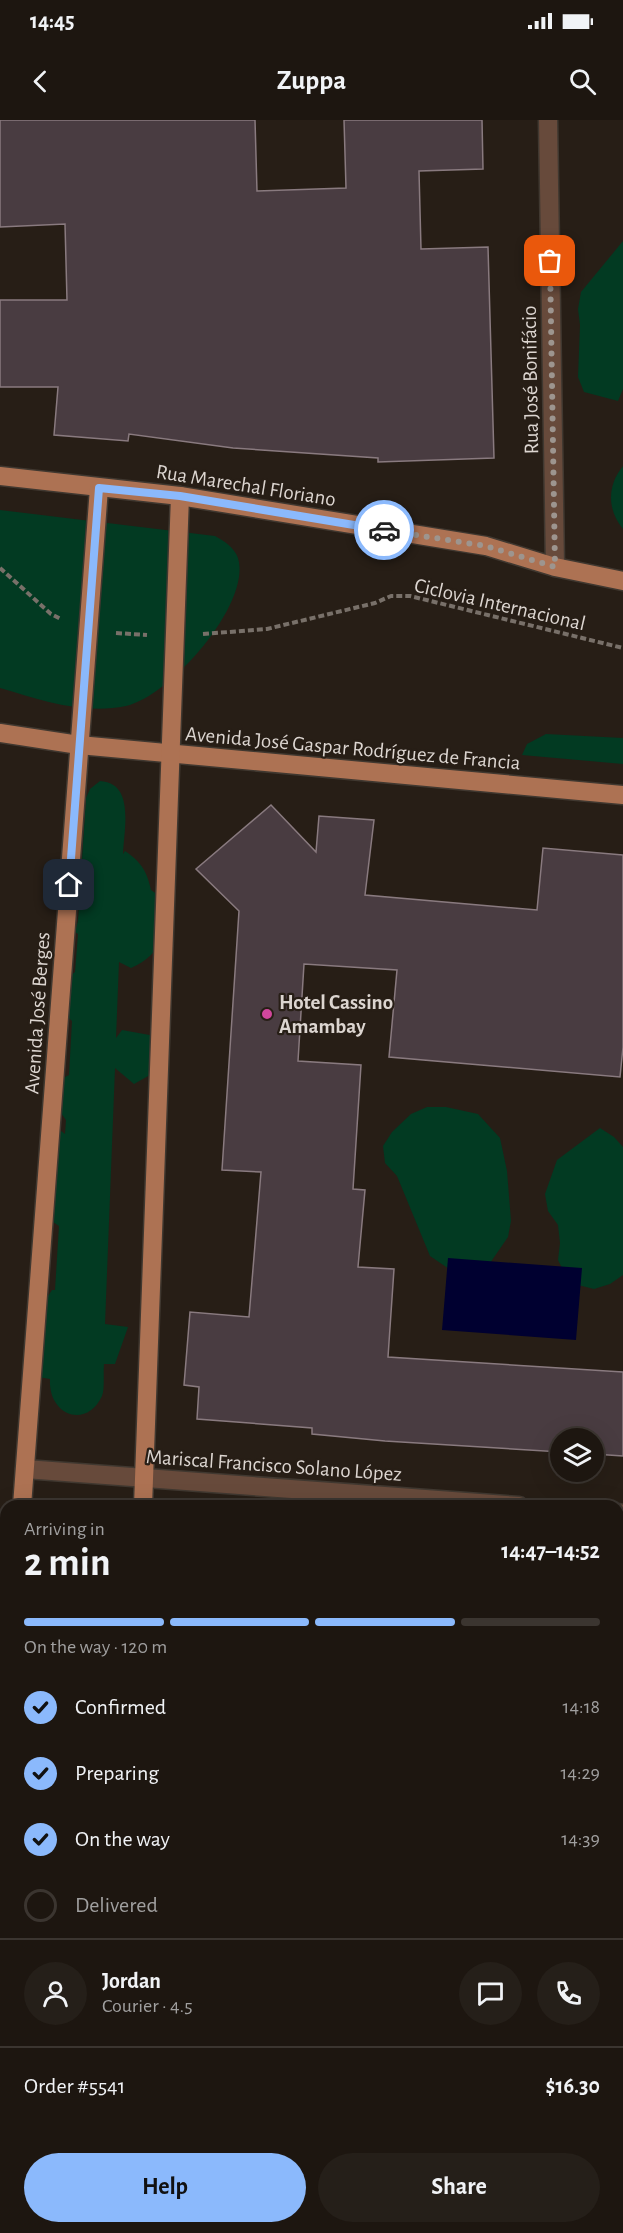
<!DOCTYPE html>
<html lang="en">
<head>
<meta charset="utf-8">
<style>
  :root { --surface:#1d1610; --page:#251f19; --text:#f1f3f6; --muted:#a09f9f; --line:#3b3530; --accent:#8bb9fc }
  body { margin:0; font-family:"Alegreya Sans",sans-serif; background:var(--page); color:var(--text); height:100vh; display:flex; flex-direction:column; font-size:22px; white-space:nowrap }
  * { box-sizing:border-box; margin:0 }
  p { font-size:20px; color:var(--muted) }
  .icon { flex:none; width:33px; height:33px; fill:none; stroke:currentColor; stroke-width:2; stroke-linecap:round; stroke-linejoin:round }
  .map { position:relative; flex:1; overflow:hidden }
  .side { position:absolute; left:0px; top:1380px; width:624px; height:734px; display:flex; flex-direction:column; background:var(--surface); border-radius:18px 18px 0 0; box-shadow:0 6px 24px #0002,0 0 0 2px var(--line) }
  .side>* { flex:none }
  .fabs { position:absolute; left:550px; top:1308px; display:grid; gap:12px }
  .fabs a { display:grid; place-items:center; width:54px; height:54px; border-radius:50%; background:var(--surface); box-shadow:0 6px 24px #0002,0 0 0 2px var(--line); font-size:30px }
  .pin { position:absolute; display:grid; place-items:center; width:51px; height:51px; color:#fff; margin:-26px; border-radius:12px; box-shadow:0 3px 9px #0006 }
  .courier { position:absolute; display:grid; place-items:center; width:60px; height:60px; margin:-30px; border:4px solid #8bb9fc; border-radius:50%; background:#fff; color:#222; box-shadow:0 2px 8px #0007 }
  .summary em { font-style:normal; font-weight:700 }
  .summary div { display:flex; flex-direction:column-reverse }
  .summary { display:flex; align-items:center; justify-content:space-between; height:102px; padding:0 24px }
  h1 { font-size:39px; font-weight:700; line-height:45px }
  .bar { display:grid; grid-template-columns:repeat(4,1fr); gap:9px 6px; align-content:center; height:72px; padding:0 24px }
  .bar i { height:8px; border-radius:4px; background:var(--line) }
  .bar .current { background:var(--accent) }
  .bar p { grid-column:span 4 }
  .line { display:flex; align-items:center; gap:15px; padding:0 24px; border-top:2px solid var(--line) }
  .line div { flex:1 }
  .round { display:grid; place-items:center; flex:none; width:63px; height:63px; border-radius:32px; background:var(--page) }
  ol { padding:0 24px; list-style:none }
  li { display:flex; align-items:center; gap:18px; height:66px }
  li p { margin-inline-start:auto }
  li .icon { padding:6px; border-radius:50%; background:var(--accent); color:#111; stroke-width:4 }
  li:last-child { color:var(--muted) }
  li i { width:33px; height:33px; border:3px solid var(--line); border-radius:50% }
  .cta { display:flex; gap:12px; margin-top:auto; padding:12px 24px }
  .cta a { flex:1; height:69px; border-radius:36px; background:var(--accent); color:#111; font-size:24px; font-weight:700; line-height:69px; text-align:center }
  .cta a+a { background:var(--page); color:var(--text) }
  .status { display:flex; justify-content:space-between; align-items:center; height:42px; padding:0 30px; background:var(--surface); direction:ltr }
  .status svg { height:16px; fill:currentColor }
  header { display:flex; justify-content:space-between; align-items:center; height:78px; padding:0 24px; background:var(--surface); font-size:27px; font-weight:700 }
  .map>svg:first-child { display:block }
  .green { fill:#023a22 }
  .water { fill:#000030 }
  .building { fill:#493c41; stroke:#897a7f; stroke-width:1.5 }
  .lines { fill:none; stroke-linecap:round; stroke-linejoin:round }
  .minor-casing { stroke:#403830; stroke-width:21 }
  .major-casing { stroke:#403830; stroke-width:21 }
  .path { stroke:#787069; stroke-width:4; stroke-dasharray:6 3; stroke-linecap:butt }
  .minor { stroke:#674a3b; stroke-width:18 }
  .major { stroke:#ad7253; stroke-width:18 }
  .done { stroke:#9d958f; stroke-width:6; stroke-dasharray:0 10.8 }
  .route { stroke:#8bb9fc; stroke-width:8 }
  .hotel-dot { fill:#d1479c; stroke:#271e16; stroke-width:2 }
  .labels { text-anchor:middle; stroke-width:4.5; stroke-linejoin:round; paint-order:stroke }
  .street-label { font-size:21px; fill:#dcd5d0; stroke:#271e16 }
  .poi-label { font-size:21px; font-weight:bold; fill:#dcd5d0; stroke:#271e16; text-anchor:start }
</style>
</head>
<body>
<div class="status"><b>14:45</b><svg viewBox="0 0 49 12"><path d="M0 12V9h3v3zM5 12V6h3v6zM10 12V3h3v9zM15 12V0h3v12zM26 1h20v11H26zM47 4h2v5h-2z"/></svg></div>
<header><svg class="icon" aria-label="back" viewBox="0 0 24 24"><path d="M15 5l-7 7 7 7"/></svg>Zuppa<svg class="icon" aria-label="search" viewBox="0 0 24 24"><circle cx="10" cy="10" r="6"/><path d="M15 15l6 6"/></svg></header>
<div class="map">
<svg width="623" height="2113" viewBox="0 0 623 2113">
  <rect width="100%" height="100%" fill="#271e16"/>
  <g class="green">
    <polygon points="623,121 623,269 618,281 584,272 578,257 580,205 578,189 581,172"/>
    <path d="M623 346V409C607 390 607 365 623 346Z"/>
    <path d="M0 390 215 416C224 421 234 427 238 438 252 484 169 577 126 586 83 595 41 580 0 568Z"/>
    <polygon points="546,614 623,618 623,644 522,635 527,624"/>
    <path d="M100 661C135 663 124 709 123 734L125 731C141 742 147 751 151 770L165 780C165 813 164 833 131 848L119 842 116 918 122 910 155 916 168 926 150 955 134 964 115 948 105 1204 128 1207 115 1244H104C103 1253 105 1268 102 1276 87 1309 48 1296 50 1259L26 1255 37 1193 52 1170H55L59 1106 43 1095C38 1060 28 1036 61 1011L65 1014 66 1000 58 989 63 958 69 955 72 901 66 895 64 861 75 852 78 814 75 812 78 801 86 678 90 669Z"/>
    <polygon points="427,987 446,987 478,994 500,1018 507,1051 511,1101 508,1117 488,1146 458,1155 430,1136 397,1056 385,1043 383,1026 392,1012 411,994"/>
    <polygon points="600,1008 614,1017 623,1027 623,1155 610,1164 594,1169 578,1165 565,1154 558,1140 560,1123 558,1105 548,1091 545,1074 557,1040"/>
    <polygon points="623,1694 623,1825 618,1825 618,1696"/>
    <polygon points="6,2100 6,2108 79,2108 79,2113 5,2113"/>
  </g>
  <polygon class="water" points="448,1138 582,1148 576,1220 442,1210"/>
  <g class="building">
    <polygon points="0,0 255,0 257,71 346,68 344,0 482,0 483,49 419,51 421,129 488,127 494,338 378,342 378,338 233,328 129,314 128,321 54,315 58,267 0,267 0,180 67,180 65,104 0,107"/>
    <polygon points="271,685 316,732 319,696 374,700 365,775 537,790 543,728 623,735 623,927 620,957 389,937 397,850 304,844 298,941 361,945 353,1069 365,1070 358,1147 394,1149 388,1237 623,1252 623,1336 594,1334 594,1318 561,1318 561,1332 385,1321 312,1314 312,1308 197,1299 199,1267 184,1265 190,1192 249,1197 261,1052 222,1050 239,791 196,749"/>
  </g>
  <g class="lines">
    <defs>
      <g id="minor">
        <polyline points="548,0 555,447"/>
        <polyline points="25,1349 519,1386"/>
        <polyline points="618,1393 623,1394"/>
        <polyline points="0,1523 6,1523"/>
        <polyline points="0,2045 6,2045"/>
        <polyline points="618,2098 623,2098"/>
      </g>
      <g id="major">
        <polyline points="0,356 180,376 486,426 555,447 623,461"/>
        <polyline points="0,613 79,625 623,675"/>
        <polyline points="22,1386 99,368"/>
        <polyline points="143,1386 180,376"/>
        <polyline points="0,1683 6,1604"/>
        <polyline points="116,2113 116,2108"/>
      </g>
    </defs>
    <use href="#minor" class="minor-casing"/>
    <use href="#major" class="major-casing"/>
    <g class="path">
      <polyline points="0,448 51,494 61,499"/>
      <polyline points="116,513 147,515"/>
      <polyline points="203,514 267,509 375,483 391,476 410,476 623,528"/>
    </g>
    <use href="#minor" class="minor"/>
    <use href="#major" class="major"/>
  </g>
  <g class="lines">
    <polyline class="done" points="384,410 486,426 555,447 550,141"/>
    <polyline class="route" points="69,765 99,368 180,376 384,410"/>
  </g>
  <circle class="hotel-dot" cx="267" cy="894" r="6"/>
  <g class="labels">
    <g class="street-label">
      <text transform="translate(530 260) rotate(-91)" y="7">Rua José Bonifácio</text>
      <text transform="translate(246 365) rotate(9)" y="7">Rua Marechal Floriano</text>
      <text transform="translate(500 484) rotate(13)" y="7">Ciclovia Internacional</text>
      <text transform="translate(353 628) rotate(5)" y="7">Avenida José Gaspar Rodríguez de Francia</text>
      <text transform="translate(37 893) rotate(-86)" y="7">Avenida José Berges</text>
      <text transform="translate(274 1345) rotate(4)" y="7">Mariscal Francisco Solano López</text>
    </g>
    <g class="poi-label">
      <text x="279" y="889">Hotel Cassino<tspan x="279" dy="24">Amambay</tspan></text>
    </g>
  </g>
</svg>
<div class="fabs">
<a><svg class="icon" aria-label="layers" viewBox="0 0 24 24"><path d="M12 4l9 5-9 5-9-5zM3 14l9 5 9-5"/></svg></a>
</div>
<div class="pin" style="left:550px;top:141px;background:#ea580c"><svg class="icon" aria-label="bag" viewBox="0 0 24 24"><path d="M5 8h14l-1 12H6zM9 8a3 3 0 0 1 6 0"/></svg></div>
<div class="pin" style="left:69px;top:765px;background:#1f2937"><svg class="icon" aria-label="home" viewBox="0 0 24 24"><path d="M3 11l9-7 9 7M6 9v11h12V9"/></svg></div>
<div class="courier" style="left:384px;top:410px"><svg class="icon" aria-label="car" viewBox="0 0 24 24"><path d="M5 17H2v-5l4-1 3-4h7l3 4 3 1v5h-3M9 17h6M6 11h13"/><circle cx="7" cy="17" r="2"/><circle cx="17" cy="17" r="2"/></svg></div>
<section class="side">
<div class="summary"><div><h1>2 min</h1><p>Arriving in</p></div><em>14:47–14:52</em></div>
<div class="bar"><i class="current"></i><i class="current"></i><i class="current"></i><i></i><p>On the way · 120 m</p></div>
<ol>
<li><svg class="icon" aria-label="check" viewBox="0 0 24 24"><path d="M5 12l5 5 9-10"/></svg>Confirmed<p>14:18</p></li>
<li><svg class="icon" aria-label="check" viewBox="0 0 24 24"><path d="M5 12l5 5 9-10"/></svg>Preparing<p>14:29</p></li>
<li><svg class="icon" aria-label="check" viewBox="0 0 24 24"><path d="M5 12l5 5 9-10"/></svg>On the way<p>14:39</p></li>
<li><i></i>Delivered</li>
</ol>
<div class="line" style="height:108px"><a class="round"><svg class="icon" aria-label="person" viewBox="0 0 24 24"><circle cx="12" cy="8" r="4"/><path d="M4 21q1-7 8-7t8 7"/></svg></a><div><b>Jordan</b><p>Courier · 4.5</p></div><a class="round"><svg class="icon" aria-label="chat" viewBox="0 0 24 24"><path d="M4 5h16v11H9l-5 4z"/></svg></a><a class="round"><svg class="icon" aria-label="phone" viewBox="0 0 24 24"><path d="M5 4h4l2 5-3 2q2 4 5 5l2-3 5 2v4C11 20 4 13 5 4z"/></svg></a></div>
<div class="line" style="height:78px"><div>Order #5541</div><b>$16.30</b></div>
<div class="cta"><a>Help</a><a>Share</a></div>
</section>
</div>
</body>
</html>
